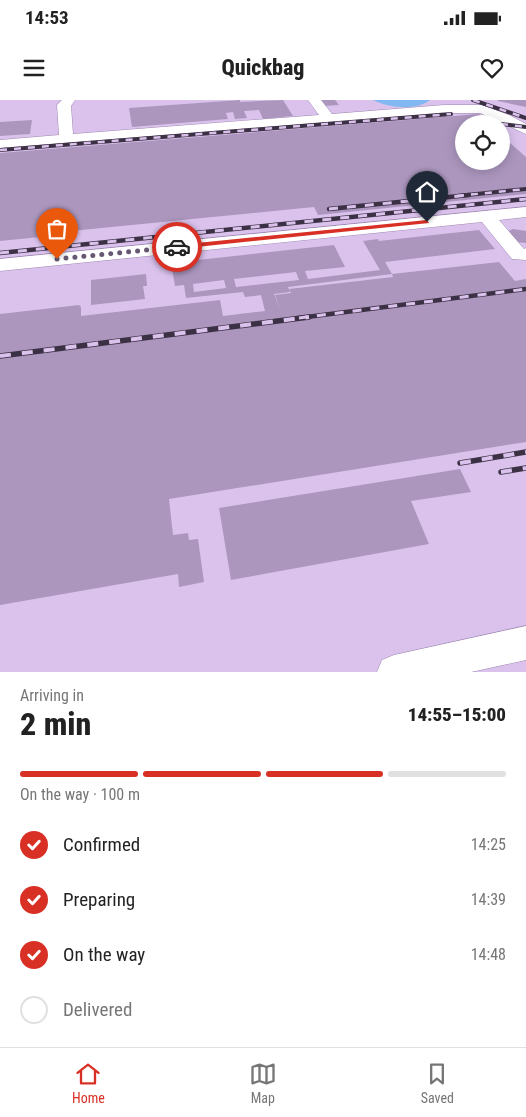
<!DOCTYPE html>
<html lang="en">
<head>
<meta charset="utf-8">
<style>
  :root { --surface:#fff; --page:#f6f6f6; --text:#222; --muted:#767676; --line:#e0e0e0; --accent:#d93025 }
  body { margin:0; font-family:"Roboto Condensed",sans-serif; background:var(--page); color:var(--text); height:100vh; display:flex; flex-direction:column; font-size:19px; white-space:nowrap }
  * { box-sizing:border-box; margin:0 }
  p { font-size:16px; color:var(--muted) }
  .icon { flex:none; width:28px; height:28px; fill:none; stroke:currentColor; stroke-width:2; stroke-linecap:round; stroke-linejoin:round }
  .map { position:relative; height:572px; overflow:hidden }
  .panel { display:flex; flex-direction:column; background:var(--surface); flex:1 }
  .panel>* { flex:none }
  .controls { position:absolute; left:455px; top:15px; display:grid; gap:10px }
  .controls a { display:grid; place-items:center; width:55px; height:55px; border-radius:50%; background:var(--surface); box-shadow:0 2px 12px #0003; font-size:25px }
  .pin { position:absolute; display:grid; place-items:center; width:42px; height:42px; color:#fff; margin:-51px -21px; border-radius:50% 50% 50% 0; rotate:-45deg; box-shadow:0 0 5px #0007 }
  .pin .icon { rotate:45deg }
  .courier { position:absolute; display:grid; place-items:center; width:50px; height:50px; margin:-25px; border:4px solid #d93025; border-radius:50%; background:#fff; color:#222; box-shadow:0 1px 6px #0007 }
  .headline em { font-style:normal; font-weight:800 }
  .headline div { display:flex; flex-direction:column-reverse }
  .headline { display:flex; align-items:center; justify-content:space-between; height:85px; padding:0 20px }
  h1 { font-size:32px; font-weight:800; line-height:38px }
  .bar { display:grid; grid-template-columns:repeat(4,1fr); gap:8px 5px; align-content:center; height:60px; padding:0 20px }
  .bar i { height:6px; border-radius:4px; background:var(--line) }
  .bar .selected { background:var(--accent) }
  .bar p { grid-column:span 4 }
  ol { padding:0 20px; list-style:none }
  li { display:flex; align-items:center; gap:15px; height:55px }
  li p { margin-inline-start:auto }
  li .icon { padding:5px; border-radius:50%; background:var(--accent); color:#fff; stroke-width:4 }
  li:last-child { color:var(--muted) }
  li i { width:28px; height:28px; border:2px solid var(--line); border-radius:50% }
  .status { display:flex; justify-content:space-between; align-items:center; height:35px; padding:0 25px; background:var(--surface); direction:ltr }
  .status svg { height:14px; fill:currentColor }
  header { display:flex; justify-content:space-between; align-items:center; height:65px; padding:0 20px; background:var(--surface); font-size:22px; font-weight:800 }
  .tab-bar { display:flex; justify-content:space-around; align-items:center; height:70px; border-top:1px solid var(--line); background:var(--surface); font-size:14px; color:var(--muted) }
  .tab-bar a { display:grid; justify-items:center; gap:2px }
  .tab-bar .selected { color:var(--accent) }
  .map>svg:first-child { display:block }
  .water { fill:#81b8f1 }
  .building { fill:#ac96be; fill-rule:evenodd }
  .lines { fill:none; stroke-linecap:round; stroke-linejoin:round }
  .minor-casing { stroke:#9d87af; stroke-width:1 }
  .minor { fill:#fff; fill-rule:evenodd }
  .rail-far2-casing { stroke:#3c3144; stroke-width:4 }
  .rail-far1-casing { stroke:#3c3144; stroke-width:4.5 }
  .rail-casing { stroke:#3c3144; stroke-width:5.5 }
  .rail-far2 { stroke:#dac2ed; stroke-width:2.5; stroke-dasharray:7; stroke-linecap:butt }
  .rail-far1 { stroke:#dac2ed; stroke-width:3; stroke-dasharray:9; stroke-linecap:butt }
  .rail { stroke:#dac2ed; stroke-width:4; stroke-dasharray:11; stroke-linecap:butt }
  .route { fill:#d93025 }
  .done { stroke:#665872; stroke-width:5; stroke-dasharray:0 9 }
</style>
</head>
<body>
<div class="status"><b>14:53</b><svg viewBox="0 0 49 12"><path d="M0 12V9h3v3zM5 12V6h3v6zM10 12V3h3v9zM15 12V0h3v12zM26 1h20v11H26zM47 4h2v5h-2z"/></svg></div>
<header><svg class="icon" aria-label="menu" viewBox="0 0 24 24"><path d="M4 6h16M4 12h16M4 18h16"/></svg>Quickbag<svg class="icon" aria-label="heart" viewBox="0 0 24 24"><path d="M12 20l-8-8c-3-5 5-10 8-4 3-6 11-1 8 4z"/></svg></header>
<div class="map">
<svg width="526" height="572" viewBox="0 0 526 572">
  <rect width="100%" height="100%" fill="#dac2ed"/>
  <path class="water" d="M373 0H430C416 11 389 8 373 0Z"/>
  <g class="building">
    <polygon points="240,0 240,2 283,0 293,16 263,19 259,10 244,11 247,18 235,19 233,12 226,13 228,19 132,27 129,8"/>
    <polygon points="320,0 335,0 339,5 324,6"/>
    <polygon points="498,0 526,0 526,7 498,1"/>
    <polygon points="479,14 490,24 464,24 464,61 501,61 501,35 526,57 526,94 318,115 314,107 51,133 50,136 0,141 0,53"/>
    <polygon points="32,20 30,34 0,36 0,22"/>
    <polygon points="513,129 526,131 526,143 515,142 506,132"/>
    <path d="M479 130 495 149 385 162 392 174 288 187 290 192 274 194 280 209 275 195 291 193 289 189 393 177 392 174 499 162 515 181 526 179V342L169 399 173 435 188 433 189 440 198 439 204 482 179 487 178 474 0 505V214L79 205 81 207V216L220 200 223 216 265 211 261 195 245 197 243 192 186 198 184 185 175 186 171 163 334 145 345 167 305 171 308 179 380 170 363 141 378 139 379 141ZM296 172 299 180 236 187 234 179ZM224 180 226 188 194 192 193 184Z"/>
    <polygon points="146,174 147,186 143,186 145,199 91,205 91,180"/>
    <polygon points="460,369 471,392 411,401 429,444 231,480 219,408"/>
  </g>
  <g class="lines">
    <defs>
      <g id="minor">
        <polygon points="62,0 75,0 71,6 73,34 319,15 308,0 321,0 332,14 444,5 482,5 509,15 526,24 526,34 480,13 444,13 0,48 0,40 59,35 57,5"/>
        <polygon points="526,107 526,117 499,120 524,149 526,148 526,160 512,159 482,122 0,171 0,159"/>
        <polygon points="526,526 526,560 471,572 377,572 382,560 394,555"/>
      </g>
    </defs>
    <use href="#minor" class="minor-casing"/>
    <use href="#minor" class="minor"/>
    <defs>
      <g id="rail-far2">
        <polyline points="473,0 526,18"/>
        <polyline points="501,24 526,27"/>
        <polyline points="0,50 451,14"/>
        <polyline points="457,96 526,89"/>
      </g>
      <g id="rail-far1">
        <polyline points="329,109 469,95"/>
        <polyline points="0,153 526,99"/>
        <polyline points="299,218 526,189"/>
      </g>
      <g id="rail">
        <polyline points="0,256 309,217"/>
        <polyline points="460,363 526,352"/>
        <polyline points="501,372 526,368"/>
      </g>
    </defs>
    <use href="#rail-far2" class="rail-far2-casing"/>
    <use href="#rail-far1" class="rail-far1-casing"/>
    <use href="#rail" class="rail-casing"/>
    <use href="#rail-far2" class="rail-far2"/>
    <use href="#rail-far1" class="rail-far1"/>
    <use href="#rail" class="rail"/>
  </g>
  <polygon class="route" points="427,120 429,123 177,149 174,147 177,145"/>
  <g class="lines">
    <polyline class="done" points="57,159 177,147"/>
  </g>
</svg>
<div class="controls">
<a><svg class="icon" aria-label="locate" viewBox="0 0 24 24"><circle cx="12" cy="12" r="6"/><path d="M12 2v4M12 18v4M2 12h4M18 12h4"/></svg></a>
</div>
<div class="pin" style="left:57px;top:159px;background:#ea580c"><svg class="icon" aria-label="bag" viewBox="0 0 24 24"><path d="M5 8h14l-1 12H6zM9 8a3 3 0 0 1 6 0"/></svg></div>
<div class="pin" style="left:427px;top:122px;background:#1f2937"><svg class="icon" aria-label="home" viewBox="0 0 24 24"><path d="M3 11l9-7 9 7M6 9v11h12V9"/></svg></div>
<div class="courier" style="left:177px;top:147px"><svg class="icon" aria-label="car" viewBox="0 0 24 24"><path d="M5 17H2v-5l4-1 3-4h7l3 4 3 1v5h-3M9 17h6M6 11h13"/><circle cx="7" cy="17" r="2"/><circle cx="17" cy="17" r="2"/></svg></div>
</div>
<section class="panel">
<div class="headline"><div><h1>2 min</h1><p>Arriving in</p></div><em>14:55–15:00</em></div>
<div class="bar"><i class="selected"></i><i class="selected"></i><i class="selected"></i><i></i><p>On the way · 100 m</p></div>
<ol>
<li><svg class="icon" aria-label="check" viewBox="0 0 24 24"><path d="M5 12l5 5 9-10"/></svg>Confirmed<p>14:25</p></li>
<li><svg class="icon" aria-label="check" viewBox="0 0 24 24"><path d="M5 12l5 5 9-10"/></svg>Preparing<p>14:39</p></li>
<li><svg class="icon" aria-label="check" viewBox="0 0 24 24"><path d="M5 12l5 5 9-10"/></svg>On the way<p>14:48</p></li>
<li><i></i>Delivered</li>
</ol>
</section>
<nav class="tab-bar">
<a class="selected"><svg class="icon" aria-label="home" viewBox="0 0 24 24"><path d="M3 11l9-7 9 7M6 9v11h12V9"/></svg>Home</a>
<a><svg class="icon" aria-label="map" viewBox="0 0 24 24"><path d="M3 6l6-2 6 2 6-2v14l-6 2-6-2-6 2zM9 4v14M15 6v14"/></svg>Map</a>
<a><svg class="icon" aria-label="saved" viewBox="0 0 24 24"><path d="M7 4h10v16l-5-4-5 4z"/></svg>Saved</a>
</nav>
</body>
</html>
